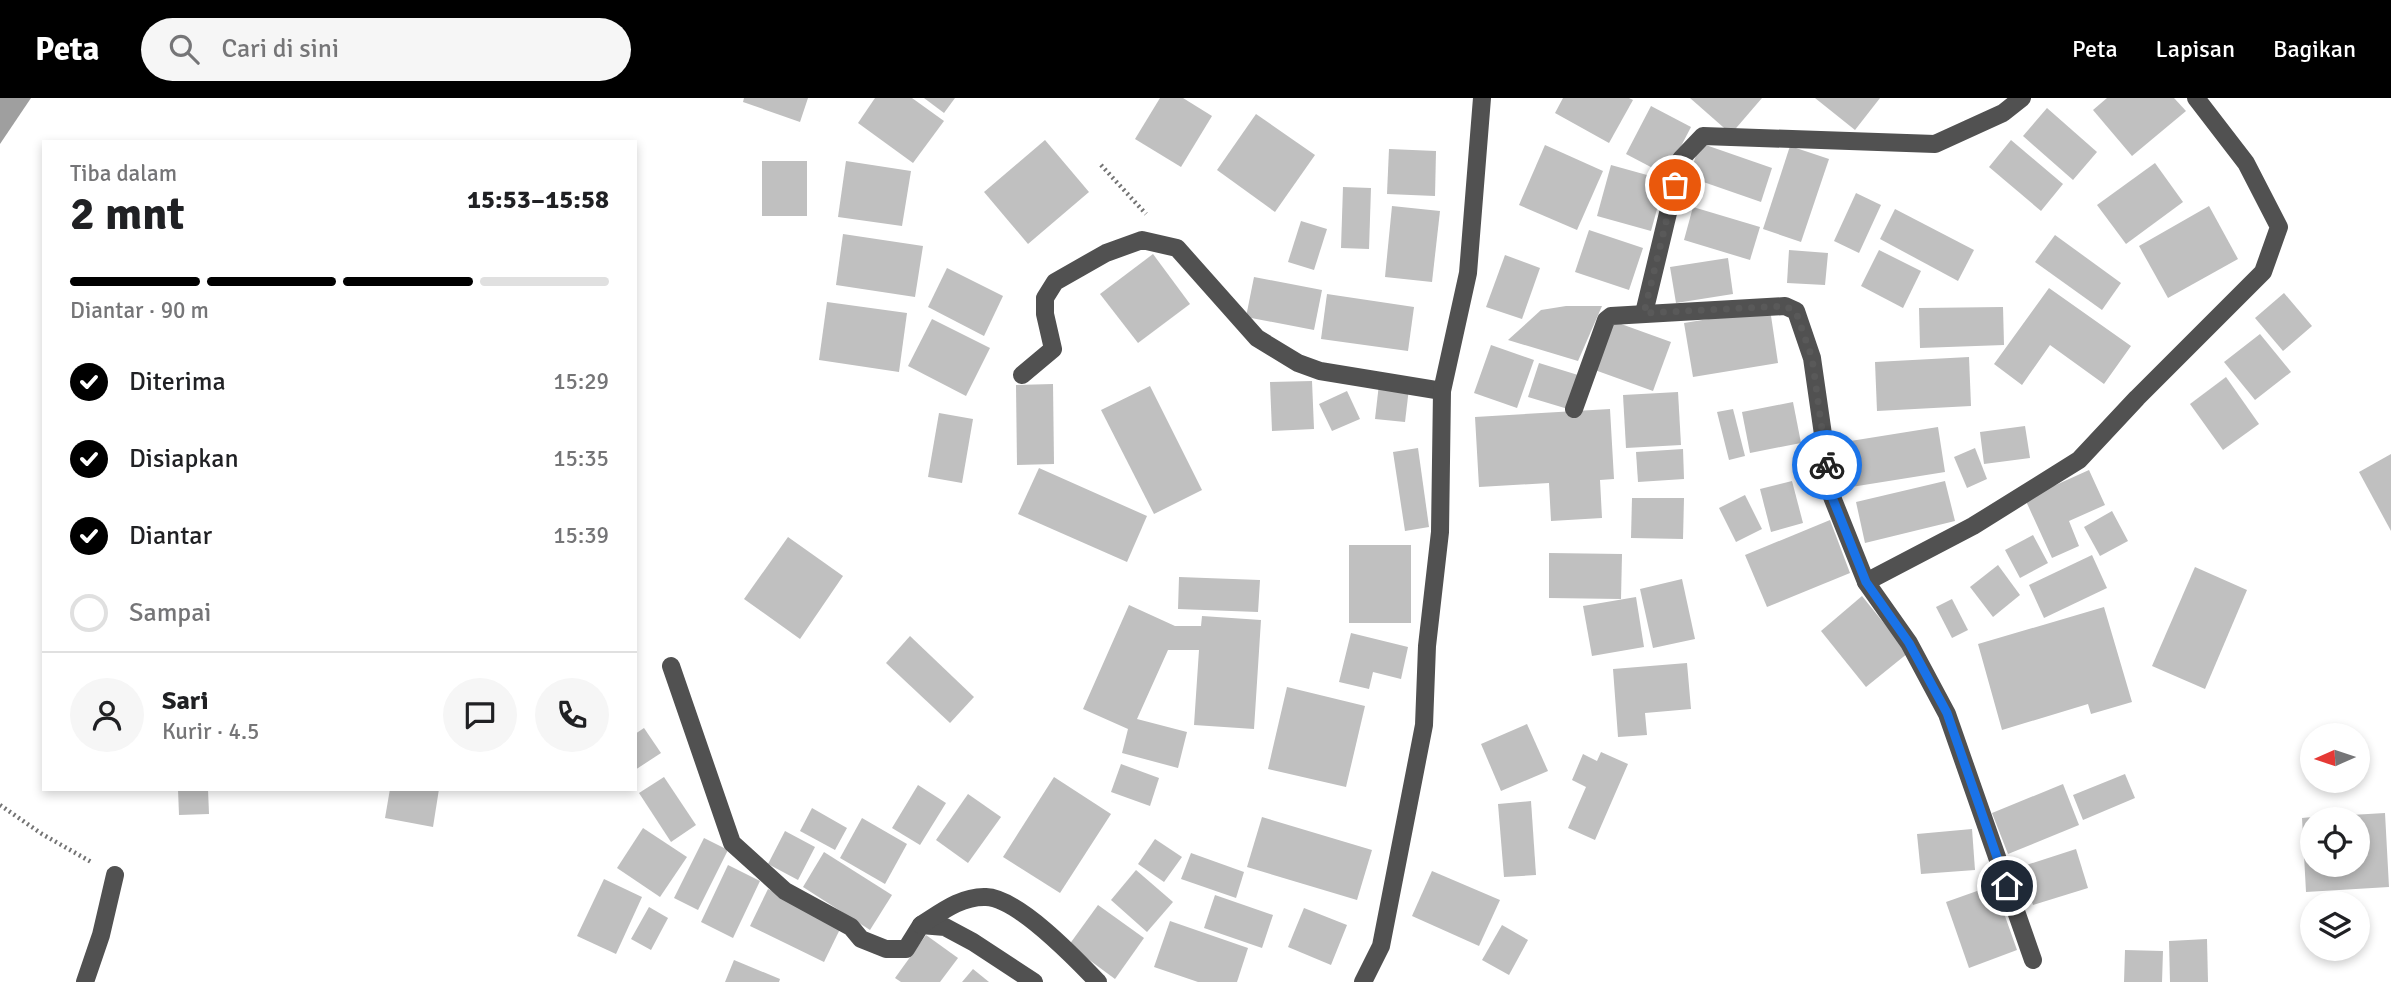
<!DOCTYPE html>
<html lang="id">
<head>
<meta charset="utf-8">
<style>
  :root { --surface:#fff; --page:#f6f6f6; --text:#202124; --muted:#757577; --line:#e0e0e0; --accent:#000 }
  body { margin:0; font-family:Signika,sans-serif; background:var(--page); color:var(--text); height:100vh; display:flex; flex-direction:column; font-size:26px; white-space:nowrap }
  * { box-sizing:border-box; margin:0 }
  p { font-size:23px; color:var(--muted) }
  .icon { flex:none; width:38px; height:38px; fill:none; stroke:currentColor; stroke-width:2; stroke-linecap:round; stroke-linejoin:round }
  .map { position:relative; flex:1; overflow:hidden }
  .drawer { position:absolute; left:42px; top:42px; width:595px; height:651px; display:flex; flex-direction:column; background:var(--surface); border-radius:0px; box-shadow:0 4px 10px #0003 }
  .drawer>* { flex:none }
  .needle { width:46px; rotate:267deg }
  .controls { position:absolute; left:2300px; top:625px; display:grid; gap:14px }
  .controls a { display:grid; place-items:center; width:70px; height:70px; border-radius:50%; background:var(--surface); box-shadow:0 4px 10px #0003; font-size:35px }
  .pin { position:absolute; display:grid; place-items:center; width:60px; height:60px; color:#fff; margin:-30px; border:4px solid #fff; border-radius:50%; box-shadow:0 2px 7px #0007 }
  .courier { position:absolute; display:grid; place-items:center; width:70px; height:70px; margin:-35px; border:5px solid #1a73e8; border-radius:50%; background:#fff; color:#222; box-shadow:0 2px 9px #0007 }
  .headline em { font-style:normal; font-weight:700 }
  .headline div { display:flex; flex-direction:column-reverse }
  .headline { display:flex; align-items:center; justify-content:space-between; height:119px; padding:0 28px }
  h1 { font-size:46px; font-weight:700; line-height:52px }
  .bar { display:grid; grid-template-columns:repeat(4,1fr); gap:10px 7px; align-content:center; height:84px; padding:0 28px }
  .bar i { height:9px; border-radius:5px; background:var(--line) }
  .bar .selected { background:var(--accent) }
  .bar p { grid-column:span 4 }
  .line { display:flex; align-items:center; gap:18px; padding:0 28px; border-top:2px solid var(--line) }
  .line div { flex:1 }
  .round { display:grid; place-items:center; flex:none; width:74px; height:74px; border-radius:37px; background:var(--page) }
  ol { padding:0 28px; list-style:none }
  li { display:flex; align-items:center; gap:21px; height:77px }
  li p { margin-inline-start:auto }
  li .icon { padding:7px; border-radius:50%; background:var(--accent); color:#fff; stroke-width:4 }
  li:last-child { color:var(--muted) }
  li i { width:38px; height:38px; border:4px solid var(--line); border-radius:50% }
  header { display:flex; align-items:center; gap:42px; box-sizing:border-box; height:98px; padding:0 35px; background:var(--accent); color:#fff }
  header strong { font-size:33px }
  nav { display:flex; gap:38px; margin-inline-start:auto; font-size:24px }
  .search { width:490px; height:63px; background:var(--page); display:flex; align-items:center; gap:18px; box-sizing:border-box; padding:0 24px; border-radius:38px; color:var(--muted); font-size:26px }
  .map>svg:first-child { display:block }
  .water { fill:#9f9f9f }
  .building { fill:#c0c0c0 }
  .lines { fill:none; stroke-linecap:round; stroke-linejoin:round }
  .path { stroke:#737373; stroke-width:4.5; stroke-dasharray:2 3.5; stroke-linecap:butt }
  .minor { stroke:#515151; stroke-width:18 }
  .done { stroke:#595959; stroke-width:7; stroke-dasharray:0 12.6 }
  .route { stroke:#1a73e8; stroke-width:9 }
</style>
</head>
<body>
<header>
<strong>Peta</strong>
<div class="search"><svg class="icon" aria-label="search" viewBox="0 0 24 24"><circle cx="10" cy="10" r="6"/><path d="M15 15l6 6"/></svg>Cari di sini</div>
<nav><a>Peta</a><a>Lapisan</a><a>Bagikan</a></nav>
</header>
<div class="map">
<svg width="2391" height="884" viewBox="0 0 2391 884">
  <rect width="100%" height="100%" fill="#fff"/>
  <polygon class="water" points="0,0 31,0 0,46"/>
  <g class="building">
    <polygon points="744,0 808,0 800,24 743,4"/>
    <polygon points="875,0 912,0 944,23 913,65 858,25"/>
    <polygon points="924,0 955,0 944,15"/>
    <polygon points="1160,0 1183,0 1212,18 1181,69 1135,41"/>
    <polygon points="1563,0 1629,0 1633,2 1609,45 1555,15"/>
    <polygon points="1690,0 1762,0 1731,36"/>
    <polygon points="1815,0 1880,0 1855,32"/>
    <polygon points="2107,0 2174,0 2186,13 2132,58 2093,12"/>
    <polygon points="1651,8 1691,29 1666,77 1626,56"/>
    <polygon points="2047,10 2097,54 2073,82 2023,38"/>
    <polygon points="1256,16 1315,57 1275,114 1217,72"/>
    <polygon points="1045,42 1089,94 1028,146 984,94"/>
    <polygon points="2011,42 2063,86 2041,113 1989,69"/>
    <polygon points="1700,45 1772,70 1761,104 1689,79"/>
    <polygon points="1545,47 1603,73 1577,132 1519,107"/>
    <polygon points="1790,48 1829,61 1801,144 1763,131"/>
    <polygon points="1389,51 1436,53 1435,98 1387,96"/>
    <rect x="762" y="63" width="45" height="55"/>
    <polygon points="846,63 911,73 902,128 838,119"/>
    <polygon points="2155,65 2183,104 2126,146 2097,107"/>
    <polygon points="1611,67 1665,82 1651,133 1597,118"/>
    <polygon points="1343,89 1371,90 1369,151 1341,150"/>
    <polygon points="1856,95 1881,107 1859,155 1834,143"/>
    <polygon points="1392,108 1440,113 1432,184 1385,179"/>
    <polygon points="2209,108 2238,161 2168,200 2139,148"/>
    <polygon points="1693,109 1760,129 1750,162 1684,142"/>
    <polygon points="1895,111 1974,152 1958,183 1880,141"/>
    <polygon points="1301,123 1327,131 1314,172 1288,164"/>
    <polygon points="1589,132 1643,150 1629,192 1575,174"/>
    <polygon points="843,136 923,148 915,199 836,187"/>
    <polygon points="2055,137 2121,185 2102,212 2035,164"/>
    <polygon points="1789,152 1828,155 1825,187 1787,185"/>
    <polygon points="1879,152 1921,173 1903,210 1861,188"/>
    <polygon points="1153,156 1190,206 1138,245 1100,196"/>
    <polygon points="1505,157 1540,170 1522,221 1486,209"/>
    <polygon points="1728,160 1733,196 1676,205 1670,169"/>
    <polygon points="947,170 1003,198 984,238 928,209"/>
    <polygon points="1254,179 1322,192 1314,232 1246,219"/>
    <polygon points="2049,190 2131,248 2104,286 2050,247 2022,287 1994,266"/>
    <polygon points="2284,195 2312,228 2283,253 2255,220"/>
    <polygon points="1327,196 1414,209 1408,253 1321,241"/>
    <polygon points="827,204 907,215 899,274 819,262"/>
    <polygon points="1566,208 1602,208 1578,263 1508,242 1541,212"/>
    <polygon points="2003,209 2004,247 1920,250 1919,210"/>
    <polygon points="1770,211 1778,265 1693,279 1684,225"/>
    <polygon points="932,221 990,250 966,298 908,268"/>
    <polygon points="1610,222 1671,244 1653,293 1592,271"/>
    <polygon points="2260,236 2291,274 2255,302 2224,264"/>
    <polygon points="1491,247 1534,262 1517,310 1474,295"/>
    <polygon points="1969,259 1971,308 1877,313 1875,264"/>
    <polygon points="1539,265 1578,277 1568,311 1528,299"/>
    <polygon points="2226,279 2259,326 2223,352 2190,306"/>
    <polygon points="1312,283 1314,331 1272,333 1270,284"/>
    <polygon points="1053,286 1054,366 1017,367 1016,287"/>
    <polygon points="1379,286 1409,290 1405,324 1375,321"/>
    <polygon points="1150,288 1202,392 1154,416 1101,312"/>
    <polygon points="1347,293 1360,321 1332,333 1319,306"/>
    <polygon points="1678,294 1681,347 1626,350 1623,297"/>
    <polygon points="1793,304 1801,345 1750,355 1742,314"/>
    <polygon points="1610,311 1614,381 1600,382 1602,420 1551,423 1549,385 1479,389 1475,319"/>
    <polygon points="1733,311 1745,358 1729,362 1717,314"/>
    <polygon points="939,315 973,321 962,385 928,379"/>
    <polygon points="2025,328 2030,360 1984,366 1980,334"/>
    <polygon points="1938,329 1945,374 1845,390 1838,345"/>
    <polygon points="1418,350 1429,429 1405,433 1393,354"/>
    <polygon points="1975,350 1987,381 1967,390 1954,359"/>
    <polygon points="1683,351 1684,381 1638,384 1636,354"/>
    <polygon points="2391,356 2391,433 2359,374"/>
    <polygon points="1039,370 1147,418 1127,464 1018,416"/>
    <polygon points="2089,372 2105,407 2069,423 2079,448 2052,460 2025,401"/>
    <polygon points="1792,383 1803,425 1771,434 1760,391"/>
    <polygon points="1945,383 1955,423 1865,445 1856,404"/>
    <polygon points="1745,397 1762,431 1736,444 1719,410"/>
    <polygon points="1632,400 1684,400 1683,441 1631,440"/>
    <polygon points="2112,413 2128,443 2100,458 2084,429"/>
    <polygon points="1830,422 1850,475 1767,509 1745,457"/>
    <polygon points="2033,437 2048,465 2020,480 2005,452"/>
    <polygon points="788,439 843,478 800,541 744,501"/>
    <rect x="1349" y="447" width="62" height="78"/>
    <polygon points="1549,455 1622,456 1621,501 1549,500"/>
    <polygon points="2092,457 2107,490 2044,520 2029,487"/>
    <polygon points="1998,467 2020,497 1993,519 1970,489"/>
    <polygon points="2195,469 2247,492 2205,591 2152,568"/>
    <polygon points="1179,479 1260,482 1258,514 1178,511"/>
    <polygon points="1682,481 1695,541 1653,550 1640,491"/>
    <polygon points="1862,498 1908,555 1866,589 1821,533"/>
    <polygon points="1636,499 1644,549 1592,558 1583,508"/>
    <polygon points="1952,501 1968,532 1952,540 1936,509"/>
    <polygon points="1129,507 1175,528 1201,528 1202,518 1261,522 1254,631 1194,627 1199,552 1168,552 1137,621 1187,634 1178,670 1122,655 1128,631 1083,611"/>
    <polygon points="2104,509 2132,604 2091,616 2088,606 2002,632 1978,546"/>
    <polygon points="1351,535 1408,549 1401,581 1373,574 1369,591 1339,584"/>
    <polygon points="910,538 974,599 950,625 886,565"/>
    <polygon points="1687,565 1691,611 1645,615 1647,637 1618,639 1613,571"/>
    <polygon points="1287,589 1365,608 1346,689 1268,671"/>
    <polygon points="1527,626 1548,673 1501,693 1481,646"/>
    <polygon points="644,630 661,655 635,672 635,636"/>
    <polygon points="1601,654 1628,666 1595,742 1568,730 1586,689 1572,682 1583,656 1597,663"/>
    <polygon points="1121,666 1159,680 1150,708 1111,694"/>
    <polygon points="2125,676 2135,700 2083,722 2073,697"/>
    <polygon points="664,679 696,727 671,744 639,695"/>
    <polygon points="1054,679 1111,716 1060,795 1003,759"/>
    <polygon points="2063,686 2079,727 2008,756 1992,715"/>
    <polygon points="918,687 946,705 920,747 892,730"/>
    <polygon points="178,691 208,691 209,716 179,717"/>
    <polygon points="390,691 439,691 433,729 385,720"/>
    <polygon points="968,696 1001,719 968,765 936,742"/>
    <polygon points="1531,703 1536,777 1504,779 1498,706"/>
    <polygon points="812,710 847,730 835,752 800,733"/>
    <polygon points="2385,715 2389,789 2306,794 2302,720 2312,719 2312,766 2357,766 2357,721 2317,721 2317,719"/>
    <polygon points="1262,719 1372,752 1357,802 1247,769"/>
    <polygon points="862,720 907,746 885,786 840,760"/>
    <polygon points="643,730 687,759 660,799 617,770"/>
    <polygon points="1972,731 1975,772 1921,776 1917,736"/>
    <polygon points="785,733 815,749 798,782 768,766"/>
    <polygon points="704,740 728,752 698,812 674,800"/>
    <polygon points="1155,741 1182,759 1164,784 1138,766"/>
    <polygon points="2076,751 2088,790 2033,807 2020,769"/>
    <polygon points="824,754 892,797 870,832 803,789"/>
    <polygon points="1191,755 1244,774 1236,800 1181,781"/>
    <polygon points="728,767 760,783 733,840 701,824"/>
    <polygon points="1136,772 1173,804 1147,834 1111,802"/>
    <polygon points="1432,773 1500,802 1479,848 1412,818"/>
    <polygon points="604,781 642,799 616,856 577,838"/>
    <polygon points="1994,787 2017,852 1969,870 1946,804"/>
    <polygon points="768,791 842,827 824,864 750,828"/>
    <polygon points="1215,797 1273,817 1262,850 1204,830"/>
    <polygon points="1098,807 1144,840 1115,881 1069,847"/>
    <polygon points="649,809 668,820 651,852 631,841"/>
    <polygon points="1304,810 1347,827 1331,867 1288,849"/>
    <polygon points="1170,823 1248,850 1237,884 1198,884 1154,869"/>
    <polygon points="1502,827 1528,842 1509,877 1482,862"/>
    <polygon points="926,837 958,860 940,884 901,884 895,880"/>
    <polygon points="2207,841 2208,884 2170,884 2169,843"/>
    <polygon points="2125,852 2163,853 2162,884 2124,884"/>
    <polygon points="734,862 780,881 779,884 725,884"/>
    <polygon points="973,871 989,884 962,884"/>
  </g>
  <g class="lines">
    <g class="path">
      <polyline points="1101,67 1146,116"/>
      <polyline points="0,707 42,736 93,765"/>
    </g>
    <g class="minor">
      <polyline points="1644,215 1681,61 1703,38 1935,46 2003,15 2022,0"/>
      <polyline points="1022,277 1053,251 1045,216 1045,200 1055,184 1106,155 1142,142 1177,150 1257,240 1298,265 1320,273 1442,293"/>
      <polyline points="1574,311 1606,222 1611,218 1785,208 1796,213 1812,260 1832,399 1866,484 1909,545 1947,616 2033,862"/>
      <polyline points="1866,484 1973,428 2079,362 2137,300 2263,174 2279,129 2246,65 2196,0"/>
      <polyline points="671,568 732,745 785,793 851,829 861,841 886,851 906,851 921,827 945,829 973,844 1034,884"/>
      <path d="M921 827C940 815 961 798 986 799 1018 800 1075 860 1098 884"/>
      <polyline points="85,884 101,837 115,777"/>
      <polyline points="1363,884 1381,848 1424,627 1427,548 1440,434 1442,293 1468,175 1482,0"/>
    </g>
  </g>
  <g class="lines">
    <polyline class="done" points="1675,87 1644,215 1785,208 1796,214 1812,260 1827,367"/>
    <polyline class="route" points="1827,367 1832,399 1866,484 1909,545 1947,615 2007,788"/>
  </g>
</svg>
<div class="controls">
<a><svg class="needle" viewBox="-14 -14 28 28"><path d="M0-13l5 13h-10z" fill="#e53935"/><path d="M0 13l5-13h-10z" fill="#757577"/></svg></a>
<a><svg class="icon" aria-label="locate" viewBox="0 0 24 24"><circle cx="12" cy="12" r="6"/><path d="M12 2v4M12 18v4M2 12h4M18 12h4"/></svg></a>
<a><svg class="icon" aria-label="layers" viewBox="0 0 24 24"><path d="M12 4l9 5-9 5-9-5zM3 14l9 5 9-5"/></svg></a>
</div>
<div class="pin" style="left:1675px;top:87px;background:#ea580c"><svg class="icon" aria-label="bag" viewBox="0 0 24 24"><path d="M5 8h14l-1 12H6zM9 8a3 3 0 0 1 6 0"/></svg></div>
<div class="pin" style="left:2007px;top:788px;background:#1f2937"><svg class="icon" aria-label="home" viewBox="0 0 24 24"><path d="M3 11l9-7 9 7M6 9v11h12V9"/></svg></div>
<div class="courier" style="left:1827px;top:367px"><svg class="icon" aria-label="bike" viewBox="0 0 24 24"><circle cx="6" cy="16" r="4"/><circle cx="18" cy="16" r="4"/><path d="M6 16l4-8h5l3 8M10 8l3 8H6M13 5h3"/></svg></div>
<section class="drawer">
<div class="headline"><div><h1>2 mnt</h1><p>Tiba dalam</p></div><em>15:53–15:58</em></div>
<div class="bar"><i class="selected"></i><i class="selected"></i><i class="selected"></i><i></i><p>Diantar · 90 m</p></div>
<ol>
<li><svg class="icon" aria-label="check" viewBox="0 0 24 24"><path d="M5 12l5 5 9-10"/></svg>Diterima<p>15:29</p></li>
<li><svg class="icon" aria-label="check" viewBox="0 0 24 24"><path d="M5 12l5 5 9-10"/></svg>Disiapkan<p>15:35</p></li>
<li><svg class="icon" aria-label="check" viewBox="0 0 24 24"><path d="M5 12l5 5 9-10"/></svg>Diantar<p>15:39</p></li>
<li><i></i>Sampai</li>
</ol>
<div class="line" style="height:126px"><a class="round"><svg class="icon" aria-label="person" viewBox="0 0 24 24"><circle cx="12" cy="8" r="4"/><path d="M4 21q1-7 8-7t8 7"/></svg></a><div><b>Sari</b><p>Kurir · 4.5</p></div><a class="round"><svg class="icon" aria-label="chat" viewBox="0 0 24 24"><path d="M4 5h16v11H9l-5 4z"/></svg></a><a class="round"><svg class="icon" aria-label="phone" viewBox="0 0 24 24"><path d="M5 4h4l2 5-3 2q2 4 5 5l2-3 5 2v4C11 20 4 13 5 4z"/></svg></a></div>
</section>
</div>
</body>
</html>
